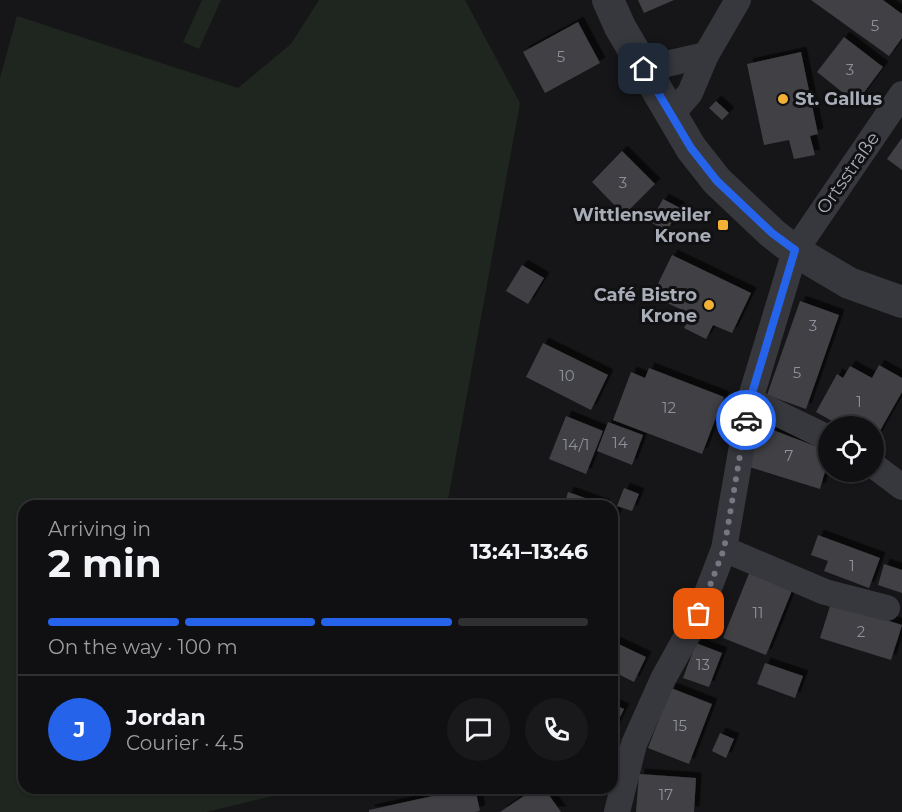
<!DOCTYPE html>
<html lang="en">
<head>
<meta charset="utf-8">
<style>
  :root { --surface:#101012; --page:#19191b; --text:#f1f3f6; --muted:#9c9d9f; --line:#303032; --accent:#2563eb }
  body { margin:0; font-family:Montserrat,sans-serif; background:var(--page); color:var(--text); height:100vh; display:flex; flex-direction:column; font-size:22px; white-space:nowrap }
  * { box-sizing:border-box; margin:0 }
  p { font-size:20px; color:var(--muted) }
  .icon { flex:none; width:33px; height:33px; fill:none; stroke:currentColor; stroke-width:2; stroke-linecap:round; stroke-linejoin:round }
  .map { position:relative; flex:1; overflow:hidden }
  .drawer { position:absolute; left:18px; top:500px; width:600px; height:294px; display:flex; flex-direction:column; background:var(--surface); border-radius:18px; box-shadow:0 2px 4px #0004,0 0 0 2px var(--line) }
  .drawer>* { flex:none }
  .buttons { position:absolute; left:818px; top:416px; display:grid; gap:12px }
  .buttons a { display:grid; place-items:center; width:66px; height:66px; border-radius:50%; background:var(--surface); box-shadow:0 2px 4px #0004,0 0 0 2px var(--line); font-size:30px }
  .pin { position:absolute; display:grid; place-items:center; width:51px; height:51px; color:#fff; margin:-26px; border-radius:12px; box-shadow:0 3px 9px #0006 }
  .courier { position:absolute; display:grid; place-items:center; width:60px; height:60px; margin:-30px; border:4px solid #2563eb; border-radius:50%; background:#fff; color:#222; box-shadow:0 2px 8px #0007 }
  .headline em { font-style:normal; font-weight:700 }
  .headline div { display:flex; flex-direction:column-reverse }
  .headline { display:flex; align-items:center; justify-content:space-between; height:102px; padding:0 30px }
  h1 { font-size:39px; font-weight:700; line-height:45px }
  .bar { display:grid; grid-template-columns:repeat(4,1fr); gap:9px 6px; align-content:center; height:72px; padding:0 30px }
  .bar i { height:8px; border-radius:4px; background:var(--line) }
  .bar .selected { background:var(--accent) }
  .bar p { grid-column:span 4 }
  .line { display:flex; align-items:center; gap:15px; padding:0 30px; border-top:2px solid var(--line) }
  .line div { flex:1 }
  .round { display:grid; place-items:center; flex:none; width:63px; height:63px; border-radius:32px; background:var(--page) }
  .map>svg:first-child { display:block }
  .green { fill:#1e261f }
  .building { fill:#404145; filter:url(#shadow) }
  .lines { fill:none; stroke-linecap:round; stroke-linejoin:round }
  .minor { stroke:#37383d; stroke-width:26 }
  .tertiary { stroke:#37383d; stroke-width:32 }
  .done { stroke:#757880; stroke-width:6; stroke-dasharray:0 10.8 }
  .route { stroke:#2563eb; stroke-width:8 }
  .poi-dot { fill:#f2b134; stroke:#111113; stroke-width:2 }
  .labels { text-anchor:middle; stroke-width:6; stroke-linejoin:round; paint-order:stroke }
  .number-label { font-size:15px; fill:#8e929b }
  .poi-label { font-size:18px; font-weight:bold; fill:#a8adb8; stroke:#111113; text-anchor:end }
  .street-label { font-size:18px; fill:#a8adb8; stroke:#111113 }
</style>
</head>
<body>
<div class="map">
<svg width="902" height="812" viewBox="0 0 902 812">
  <defs>
    <filter id="shadow"><feDropShadow dx="5.5" dy="-5.5" stdDeviation="0" flood-color="#0009"/></filter>
  </defs>
  <rect width="100%" height="100%" fill="#161618"/>
  <g class="green">
    <polygon points="202,0 221,0 199,49 183,42"/>
    <polygon points="319,0 465,0 520,103 447,505 24,506 24,788 306,788 206,812 0,812 0,78 17,16 238,88 291,44"/>
  </g>
  <g class="building">
    <polygon points="638,0 674,0 644,13"/>
    <polygon points="811,0 883,0 902,14 902,38 889,56"/>
    <polygon points="578,22 600,63 545,93 523,52"/>
    <polygon points="844,37 883,67 856,103 817,72"/>
    <polygon points="801,52 818,134 810,136 815,155 794,159 789,140 764,145 747,64"/>
    <polygon points="716,101 729,113 722,120 709,108"/>
    <polygon points="902,138 902,170 887,159"/>
    <polygon points="622,151 655,184 624,215 592,182"/>
    <polygon points="663,199 680,208 667,231 650,222"/>
    <polygon points="672,255 751,293 732,333 713,325 706,339 684,328 691,314 652,296"/>
    <polygon points="522,265 544,278 528,304 506,291"/>
    <polygon points="800,301 839,315 806,409 767,395"/>
    <polygon points="543,343 608,375 591,410 526,377"/>
    <polygon points="879,365 902,378 902,392 873,443 873,426 841,426 816,412 837,374 843,378 850,366 872,378"/>
    <polygon points="649,368 724,397 702,454 613,420 631,372 645,378"/>
    <polygon points="566,416 603,431 586,474 549,459"/>
    <polygon points="608,422 643,435 632,465 597,451"/>
    <polygon points="760,425 828,451 828,461 820,489 746,466"/>
    <polygon points="624,488 639,494 632,511 617,506"/>
    <polygon points="568,492 605,505 605,506 564,506"/>
    <polygon points="612,508 618,510 612,527"/>
    <polygon points="818,535 880,558 869,588 824,571 828,561 811,555"/>
    <polygon points="884,564 902,570 902,593 878,585"/>
    <polygon points="750,571 793,588 766,655 723,638"/>
    <polygon points="831,603 902,625 891,660 820,638"/>
    <polygon points="612,641 646,657 634,682 614,672 612,677"/>
    <polygon points="696,643 722,653 709,687 683,678"/>
    <polygon points="765,663 803,676 795,698 757,684"/>
    <polygon points="671,688 712,704 689,764 648,748"/>
    <polygon points="612,704 624,709 612,734"/>
    <polygon points="720,733 734,739 726,758 712,751"/>
    <polygon points="639,774 696,778 694,812 636,812"/>
    <polygon points="469,788 475,788 480,811 475,812 369,812 369,810"/>
    <polygon points="536,788 544,788 561,812 500,812"/>
  </g>
  <g class="lines">
    <g class="minor">
      <polyline points="644,69 706,55"/>
      <polyline points="671,115 690,93 706,55 738,0"/>
      <polyline points="750,400 828,438"/>
      <polyline points="873,465 902,487"/>
      <polyline points="724,549 825,592 887,608"/>
      <polyline points="617,812 634,744 663,679 699,614 724,549 750,400 795,251 902,94"/>
    </g>
    <polyline class="tertiary" points="608,0 620,27 691,148 717,181 772,233 795,251 849,283 902,302"/>
  </g>
  <g class="lines">
    <polyline class="done" points="699,614 724,549 746,420"/>
    <polyline class="route" points="644,69 691,148 717,181 772,233 795,250 750,400 746,420"/>
  </g>
  <g class="poi-dot">
    <circle cx="783" cy="99" r="6"/>
    <rect x="717" y="219" width="12" height="12" rx="3"/>
    <circle cx="709" cy="305" r="6"/>
  </g>
  <g class="labels">
    <g class="number-label">
      <text x="875" y="31">5</text>
      <text x="561" y="62">5</text>
      <text x="850" y="75">3</text>
      <text x="623" y="188">3</text>
      <text x="813" y="331">3</text>
      <text x="797" y="378">5</text>
      <text x="567" y="381">10</text>
      <text x="859" y="407">1</text>
      <text x="669" y="413">12</text>
      <text x="620" y="448">14</text>
      <text x="576" y="450">14/1</text>
      <text x="789" y="461">7</text>
      <text x="852" y="571">1</text>
      <text x="758" y="618">11</text>
      <text x="861" y="637">2</text>
      <text x="703" y="670">13</text>
      <text x="680" y="731">15</text>
      <text x="666" y="800">17</text>
    </g>
    <g class="poi-label">
      <text x="795" y="105" text-anchor="start">St. Gallus</text>
      <text x="711" y="221">Wittlensweiler<tspan x="711" dy="21">Krone</tspan></text>
      <text x="697" y="301">Café Bistro<tspan x="697" dy="21">Krone</tspan></text>
    </g>
    <g class="street-label">
      <text transform="translate(848 173) rotate(-55)" y="6">Ortsstraße</text>
    </g>
  </g>
</svg>
<div class="buttons">
<a><svg class="icon" aria-label="locate" viewBox="0 0 24 24"><circle cx="12" cy="12" r="6"/><path d="M12 2v4M12 18v4M2 12h4M18 12h4"/></svg></a>
</div>
<div class="pin" style="left:699px;top:614px;background:#ea580c"><svg class="icon" aria-label="bag" viewBox="0 0 24 24"><path d="M5 8h14l-1 12H6zM9 8a3 3 0 0 1 6 0"/></svg></div>
<div class="pin" style="left:644px;top:69px;background:#1f2937"><svg class="icon" aria-label="home" viewBox="0 0 24 24"><path d="M3 11l9-7 9 7M6 9v11h12V9"/></svg></div>
<div class="courier" style="left:746px;top:420px"><svg class="icon" aria-label="car" viewBox="0 0 24 24"><path d="M5 17H2v-5l4-1 3-4h7l3 4 3 1v5h-3M9 17h6M6 11h13"/><circle cx="7" cy="17" r="2"/><circle cx="17" cy="17" r="2"/></svg></div>
<section class="drawer">
<div class="headline"><div><h1>2 min</h1><p>Arriving in</p></div><em>13:41–13:46</em></div>
<div class="bar"><i class="selected"></i><i class="selected"></i><i class="selected"></i><i></i><p>On the way · 100 m</p></div>
<div class="line" style="height:108px"><b class="round" style="background:var(--accent);color:#fff">J</b><div><b>Jordan</b><p>Courier · 4.5</p></div><a class="round"><svg class="icon" aria-label="chat" viewBox="0 0 24 24"><path d="M4 5h16v11H9l-5 4z"/></svg></a><a class="round"><svg class="icon" aria-label="phone" viewBox="0 0 24 24"><path d="M5 4h4l2 5-3 2q2 4 5 5l2-3 5 2v4C11 20 4 13 5 4z"/></svg></a></div>
</section>
</div>
</body>
</html>
